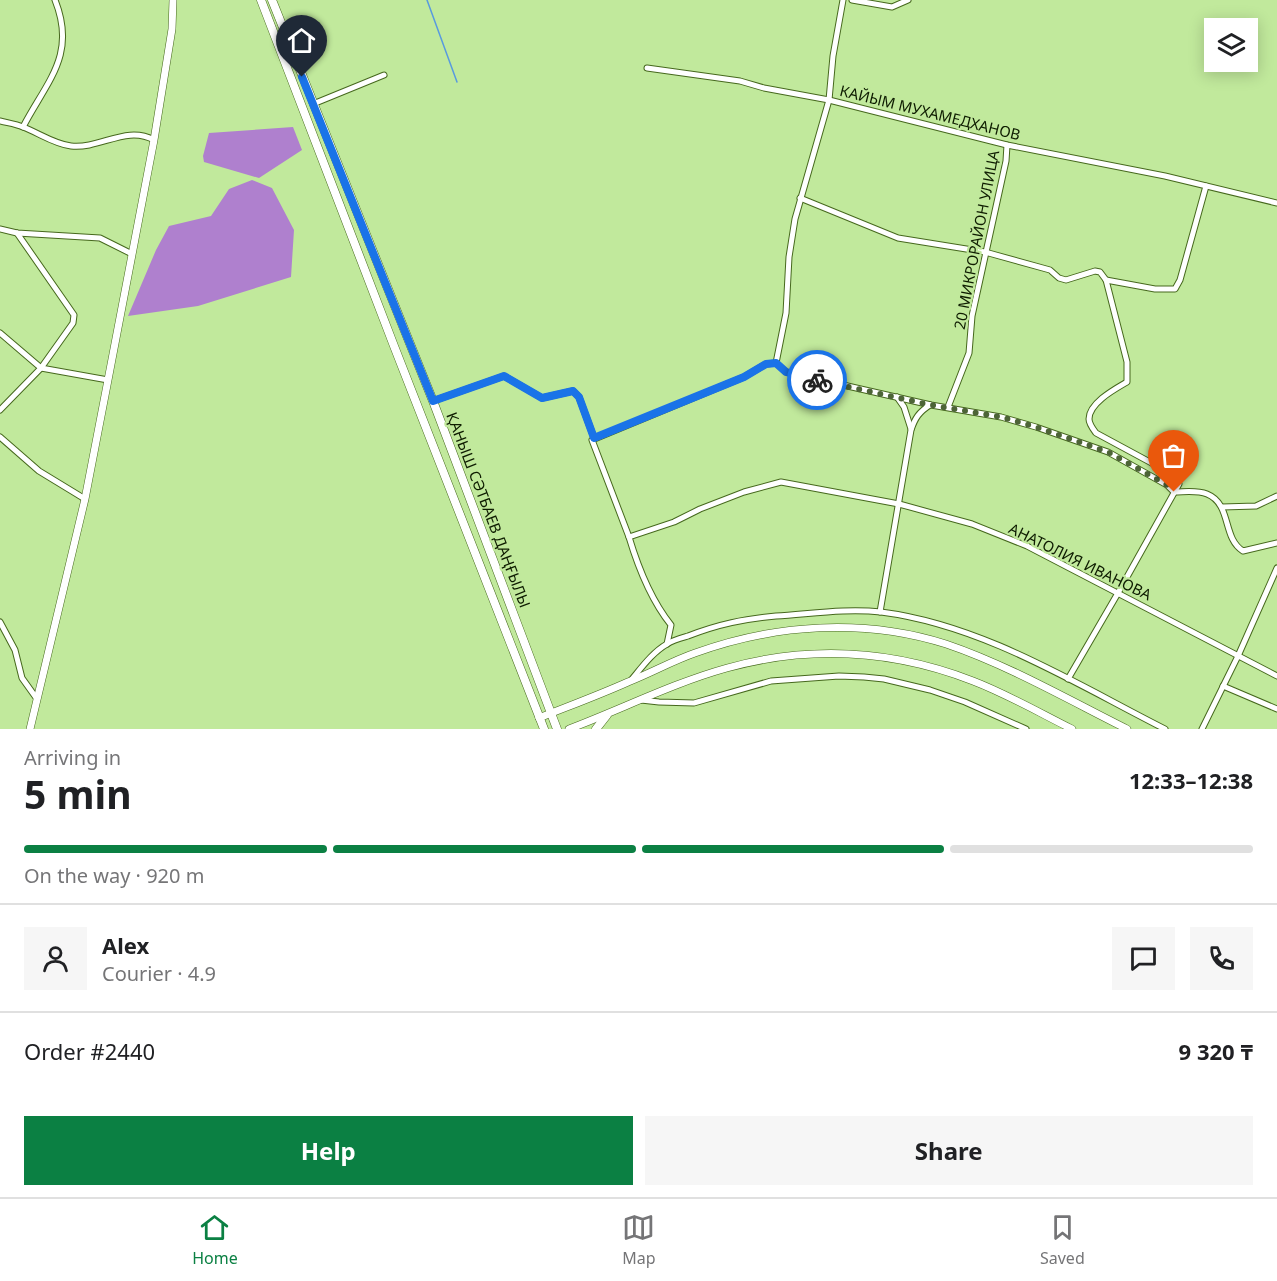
<!DOCTYPE html>
<html lang="en">
<head>
<meta charset="utf-8">
<style>
  :root { --surface:#fff; --page:#f6f6f6; --text:#202124; --muted:#757577; --line:#e0e0e0; --accent:#0b8043 }
  body { margin:0; font-family:"Noto Sans",sans-serif; background:var(--page); color:var(--text); height:100vh; display:flex; flex-direction:column; font-size:22px; white-space:nowrap }
  * { box-sizing:border-box; margin:0 }
  p { font-size:20px; color:var(--muted) }
  .icon { flex:none; width:33px; height:33px; fill:none; stroke:currentColor; stroke-width:2; stroke-linecap:round; stroke-linejoin:round }
  .map { position:relative; height:729px; overflow:hidden }
  .side { display:flex; flex-direction:column; background:var(--surface); flex:1 }
  .side>* { flex:none }
  .tools { position:absolute; left:1204px; top:18px; display:grid; gap:12px }
  .tools a { display:grid; place-items:center; width:54px; height:54px; border-radius:0px; background:var(--surface); box-shadow:0 3px 15px #0003; font-size:30px }
  .pin { position:absolute; display:grid; place-items:center; width:51px; height:51px; color:#fff; margin:-62px -26px; border-radius:50% 50% 50% 0; rotate:-45deg; box-shadow:0 0 6px #0007 }
  .pin .icon { rotate:45deg }
  .courier { position:absolute; display:grid; place-items:center; width:60px; height:60px; margin:-30px; border:4px solid #1a73e8; border-radius:50%; background:#fff; color:#222; box-shadow:0 2px 8px #0007 }
  .head em { font-style:normal; font-weight:700 }
  .head div { display:flex; flex-direction:column-reverse }
  .head { display:flex; align-items:center; justify-content:space-between; height:102px; padding:0 24px }
  h1 { font-size:39px; font-weight:700; line-height:45px }
  .bar { display:grid; grid-template-columns:repeat(4,1fr); gap:9px 6px; align-content:center; height:72px; padding:0 24px }
  .bar i { height:8px; border-radius:4px; background:var(--line) }
  .bar .on { background:var(--accent) }
  .bar p { grid-column:span 4 }
  .line { display:flex; align-items:center; gap:15px; padding:0 24px; border-top:2px solid var(--line) }
  .line div { flex:1 }
  .round { display:grid; place-items:center; flex:none; width:63px; height:63px; border-radius:0px; background:var(--page) }
  .action { display:flex; gap:12px; margin-top:auto; padding:12px 24px }
  .action a { flex:1; height:69px; border-radius:0px; background:var(--accent); color:#fff; font-size:24px; font-weight:700; line-height:69px; text-align:center }
  .action a+a { background:var(--page); color:var(--text) }
  .dock { display:flex; justify-content:space-around; align-items:center; height:84px; border-top:2px solid var(--line); background:var(--surface); font-size:16px; color:var(--muted) }
  .dock a { display:grid; justify-items:center; gap:3px }
  .dock .on { color:var(--accent) }
  .map>svg:first-child { display:block }
  .forest { fill:#af80ce }
  .lines { fill:none; stroke-linecap:round; stroke-linejoin:round }
  .stream { stroke:#589adf; stroke-width:1.5 }
  .minor-casing { stroke:#46681d; stroke-width:7 }
  .tertiary-casing { stroke:#46681d; stroke-width:8 }
  .secondary-casing { stroke:#46681d; stroke-width:9 }
  .minor { stroke:#fff; stroke-width:5 }
  .tertiary { stroke:#fff; stroke-width:7 }
  .secondary { stroke:#fff; stroke-width:8 }
  .done { stroke:#4d6437; stroke-width:6; stroke-dasharray:0 10.8 }
  .route { stroke:#1a73e8; stroke-width:8 }
  .labels { text-anchor:middle; stroke-width:4.5; stroke-linejoin:round; paint-order:stroke }
  .street-label { font-size:15px; fill:#0e1c00; stroke:#c1e99c }
</style>
</head>
<body>
<div class="map">
<svg width="1277" height="729" viewBox="0 0 1277 729">
  <rect width="100%" height="100%" fill="#c1e99c"/>
  <g class="forest">
    <polygon points="293,127 302,150 259,178 204,162 203,156 209,133"/>
    <polygon points="252,180 272,188 294,230 291,277 198,306 128,316 156,250 169,226 211,216 229,189"/>
  </g>
  <g class="lines">
    <polyline class="stream" points="427,0 457,82"/>
    <defs>
      <g id="minor">
        <polyline points="852,0 892,7 908,0"/>
        <polyline points="647,68 740,81 764,88 829,100 1007,145 1165,176 1277,203"/>
        <polyline points="313,104 384,75"/>
        <path d="M0 121C8 123 16 124 23 127 39 133 54 144 71 146 101 149 126 125 154 140"/>
        <path d="M23 127C47 81 77 55 55 0"/>
        <path d="M800 198 898 238 985 252 1050 270 1059 278 1066 280 1095 271 1100 272 1106 280 1127 362V382C1115 389 1089 403 1089 419 1089 424 1093 429 1096 433L1172 474 1179 484 1118 593 1068 679"/>
        <polyline points="0,229 17,233 100,238 132,254"/>
        <polyline points="1106,280 1155,289 1175,289 1180,280 1206,186"/>
        <polyline points="0,333 41,368 108,380"/>
        <polyline points="776,363 786,313 789,257 795,219 829,100 833,56 843,0"/>
        <polyline points="897,397 904,407 911,429"/>
        <polyline points="433,401 504,376 542,398 573,391 579,397 594,438"/>
        <polyline points="948,407 969,353 972,316 1006,161 1007,145"/>
        <polyline points="0,410 41,368 73,323 74,315 17,233"/>
        <polyline points="0,437 39,471 85,499"/>
        <polyline points="1222,507 1256,506 1277,496"/>
        <path d="M629 537 592 440 744 377 766 364 776 363 786 372 931 405 1001 417 1036 427 1108 452 1167 485 1174 492C1185 492 1197 490 1207 494 1232 504 1222 538 1243 551L1277 543"/>
        <path d="M880 612 911 430C915 418 919 412 930 405"/>
        <polyline points="0,622 15,650 22,678 37,699"/>
        <path d="M667 644 671 625C651 600 638 567 629 537L674 522 700 509 744 492 781 482 899 504 972 524 1027 546 1277 676"/>
        <path d="M632 679C642 667 653 652 667 644 673 640 681 638 688 636 719 624 744 619 776 616 810 614 846 608 881 612 983 625 1074 683 1165 729"/>
        <polyline points="1223,686 1277,709"/>
        <polyline points="641,700 659,702 694,703 771,681 839,676 864,677 884,679 930,690 965,702 1026,729"/>
        <polyline points="1202,729 1238,656 1277,568"/>
      </g>
      <g id="tertiary">
        <path d="M539 718C569 706 599 695 628 682 651 673 672 661 695 653 775 624 864 618 946 644 1008 665 1069 700 1127 729"/>
        <polyline points="30,729 85,499 108,380 154,140 172,29 173,0"/>
        <path d="M569 729C622 709 673 683 727 668 810 645 893 650 973 681 1007 694 1040 713 1072 729"/>
      </g>
      <g id="secondary">
        <polyline points="261,0 394,346 544,729"/>
        <polyline points="272,0 433,401 557,729"/>
        <polyline points="596,729 607,715"/>
      </g>
    </defs>
    <use href="#minor" class="minor-casing"/>
    <use href="#tertiary" class="tertiary-casing"/>
    <use href="#secondary" class="secondary-casing"/>
    <use href="#minor" class="minor"/>
    <use href="#tertiary" class="tertiary"/>
    <use href="#secondary" class="secondary"/>
  </g>
  <g class="lines">
    <polyline class="done" points="817,380 931,405 1001,417 1036,427 1108,452 1167,485 1174,492"/>
    <polyline class="route" points="302,77 433,401 504,376 542,398 573,391 579,397 594,438 744,377 766,364 776,363 786,372 817,380"/>
  </g>
  <g class="labels">
    <g class="street-label">
      <text transform="translate(930 113) rotate(14)" y="5">КАЙЫМ МУХАМЕДХАНОВ</text>
      <text transform="translate(977 240) rotate(-79)" y="5">20 МИКРОРАЙОН УЛИЦА</text>
      <text transform="translate(488 510) rotate(69)" y="5">ҚАНЫШ СӘТБАЕВ ДАҢҒЫЛЫ</text>
      <text transform="translate(1080 562) rotate(26)" y="5">АНАТОЛИЯ ИВАНОВА</text>
    </g>
  </g>
</svg>
<div class="tools">
<a><svg class="icon" aria-label="layers" viewBox="0 0 24 24"><path d="M12 4l9 5-9 5-9-5zM3 14l9 5 9-5"/></svg></a>
</div>
<div class="pin" style="left:1174px;top:492px;background:#ea580c"><svg class="icon" aria-label="bag" viewBox="0 0 24 24"><path d="M5 8h14l-1 12H6zM9 8a3 3 0 0 1 6 0"/></svg></div>
<div class="pin" style="left:302px;top:77px;background:#1f2937"><svg class="icon" aria-label="home" viewBox="0 0 24 24"><path d="M3 11l9-7 9 7M6 9v11h12V9"/></svg></div>
<div class="courier" style="left:817px;top:380px"><svg class="icon" aria-label="bike" viewBox="0 0 24 24"><circle cx="6" cy="16" r="4"/><circle cx="18" cy="16" r="4"/><path d="M6 16l4-8h5l3 8M10 8l3 8H6M13 5h3"/></svg></div>
</div>
<section class="side">
<div class="head"><div><h1>5 min</h1><p>Arriving in</p></div><em>12:33–12:38</em></div>
<div class="bar"><i class="on"></i><i class="on"></i><i class="on"></i><i></i><p>On the way · 920 m</p></div>
<div class="line" style="height:108px"><a class="round"><svg class="icon" aria-label="person" viewBox="0 0 24 24"><circle cx="12" cy="8" r="4"/><path d="M4 21q1-7 8-7t8 7"/></svg></a><div><b>Alex</b><p>Courier · 4.9</p></div><a class="round"><svg class="icon" aria-label="chat" viewBox="0 0 24 24"><path d="M4 5h16v11H9l-5 4z"/></svg></a><a class="round"><svg class="icon" aria-label="phone" viewBox="0 0 24 24"><path d="M5 4h4l2 5-3 2q2 4 5 5l2-3 5 2v4C11 20 4 13 5 4z"/></svg></a></div>
<div class="line" style="height:78px"><div>Order #2440</div><b>9 320 ₸</b></div>
<div class="action"><a>Help</a><a>Share</a></div>
</section>
<nav class="dock">
<a class="on"><svg class="icon" aria-label="home" viewBox="0 0 24 24"><path d="M3 11l9-7 9 7M6 9v11h12V9"/></svg>Home</a>
<a><svg class="icon" aria-label="map" viewBox="0 0 24 24"><path d="M3 6l6-2 6 2 6-2v14l-6 2-6-2-6 2zM9 4v14M15 6v14"/></svg>Map</a>
<a><svg class="icon" aria-label="saved" viewBox="0 0 24 24"><path d="M7 4h10v16l-5-4-5 4z"/></svg>Saved</a>
</nav>
</body>
</html>
